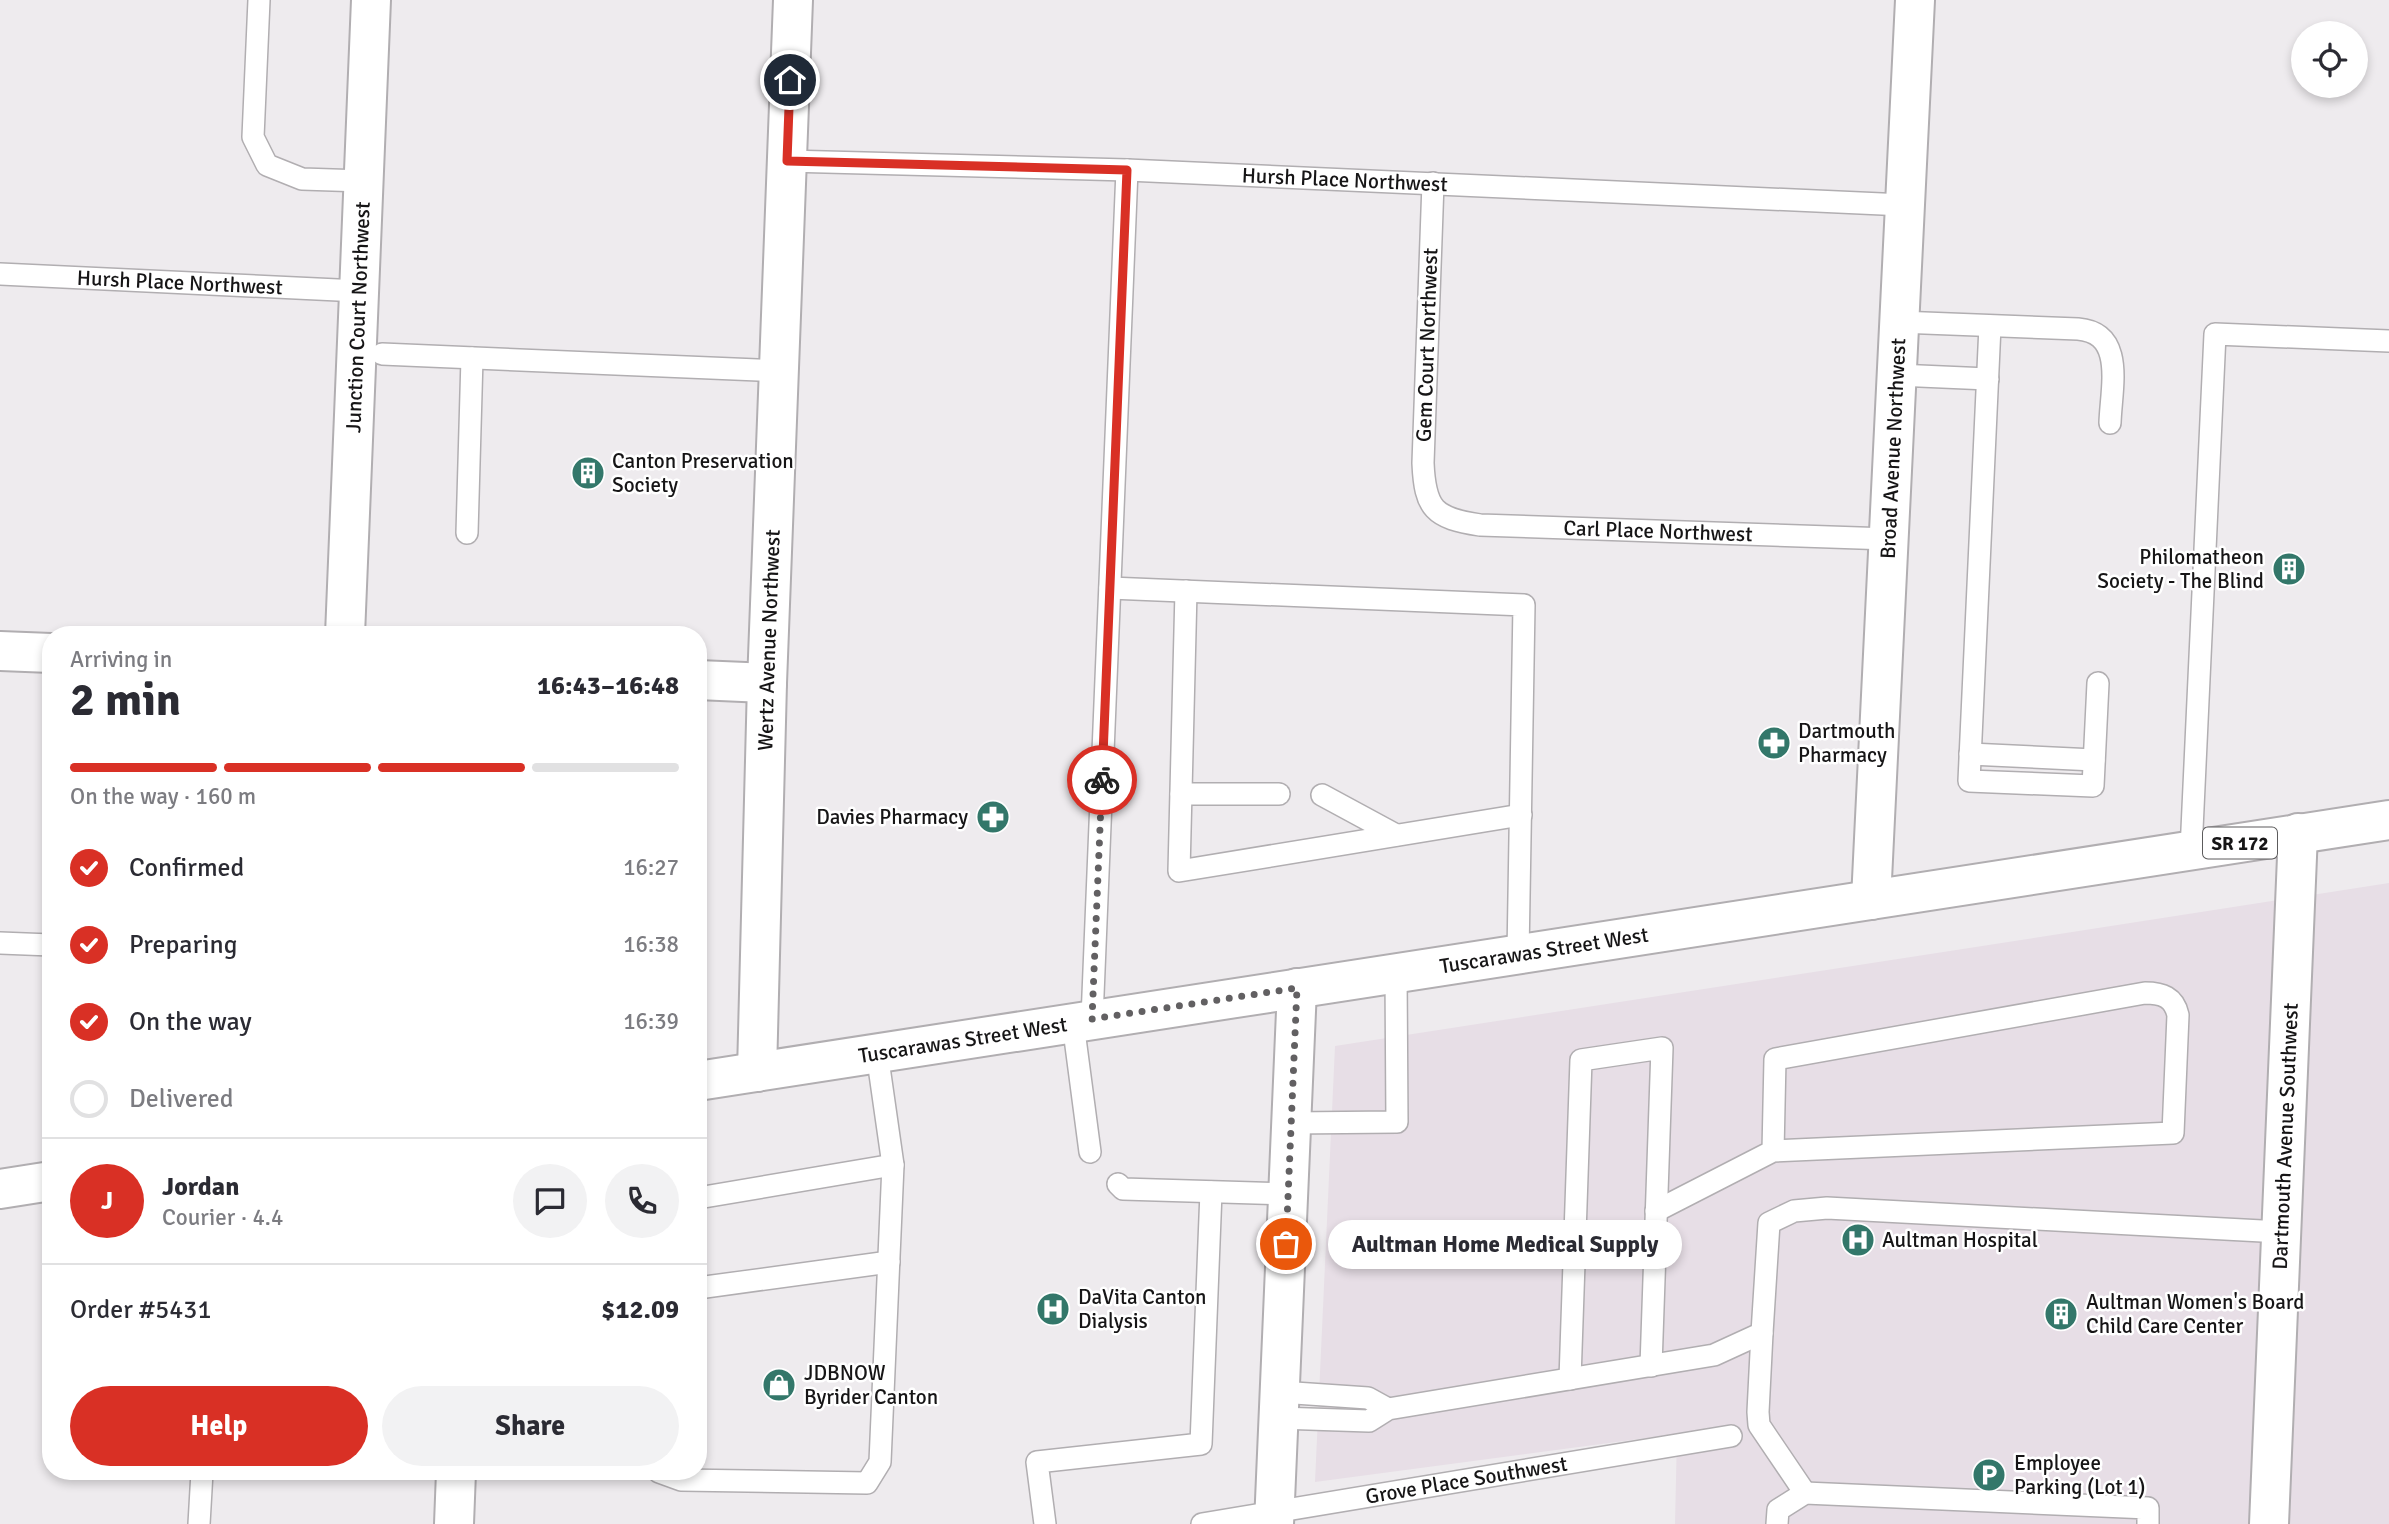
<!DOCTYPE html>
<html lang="en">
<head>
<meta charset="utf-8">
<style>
  :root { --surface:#fff; --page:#f2f2f3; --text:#2b2b33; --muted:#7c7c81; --line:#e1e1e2; --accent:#d93025 }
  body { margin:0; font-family:Signika,sans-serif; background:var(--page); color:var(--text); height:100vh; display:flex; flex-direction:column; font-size:26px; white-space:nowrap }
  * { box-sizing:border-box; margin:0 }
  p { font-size:23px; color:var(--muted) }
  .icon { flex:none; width:38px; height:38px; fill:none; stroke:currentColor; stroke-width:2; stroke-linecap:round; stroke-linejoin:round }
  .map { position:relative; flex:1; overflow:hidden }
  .sheet { position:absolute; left:42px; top:626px; width:665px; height:854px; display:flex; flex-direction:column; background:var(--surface); border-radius:28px; box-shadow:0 4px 10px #0003 }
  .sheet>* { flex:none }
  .tools { position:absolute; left:2291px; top:21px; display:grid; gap:14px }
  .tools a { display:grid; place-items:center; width:77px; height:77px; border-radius:50%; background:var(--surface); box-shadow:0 4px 10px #0003; font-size:35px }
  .pin { position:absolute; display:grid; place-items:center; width:60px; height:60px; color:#fff; margin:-30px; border:4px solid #fff; border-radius:50%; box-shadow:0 2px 7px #0007 }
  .courier { position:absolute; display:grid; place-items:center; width:70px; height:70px; margin:-35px; border:5px solid #d93025; border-radius:50%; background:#fff; color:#222; box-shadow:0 2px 9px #0007 }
  .bubble { position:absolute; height:49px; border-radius:24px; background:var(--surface); box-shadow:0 4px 10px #0003; font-size:23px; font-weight:700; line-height:49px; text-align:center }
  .head em { font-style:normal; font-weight:700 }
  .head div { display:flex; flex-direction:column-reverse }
  .head { display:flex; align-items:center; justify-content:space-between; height:119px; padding:0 28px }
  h1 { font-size:46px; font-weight:700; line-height:52px }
  .bar { display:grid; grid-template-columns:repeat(4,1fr); gap:10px 7px; align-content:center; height:84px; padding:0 28px }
  .bar i { height:9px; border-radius:5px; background:var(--line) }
  .bar .selected { background:var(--accent) }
  .bar p { grid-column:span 4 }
  .line { display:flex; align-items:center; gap:18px; padding:0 28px; border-top:2px solid var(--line) }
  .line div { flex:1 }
  .round { display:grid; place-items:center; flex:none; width:74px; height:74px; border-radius:37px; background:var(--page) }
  ol { padding:0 28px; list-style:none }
  li { display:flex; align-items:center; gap:21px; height:77px }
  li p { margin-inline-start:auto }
  li .icon { padding:7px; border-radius:50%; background:var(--accent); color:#fff; stroke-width:4 }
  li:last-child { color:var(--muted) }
  li i { width:38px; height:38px; border:4px solid var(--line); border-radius:50% }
  .cta { display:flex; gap:14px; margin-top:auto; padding:14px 28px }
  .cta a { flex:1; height:80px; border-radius:42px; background:var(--accent); color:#fff; font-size:28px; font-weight:700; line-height:80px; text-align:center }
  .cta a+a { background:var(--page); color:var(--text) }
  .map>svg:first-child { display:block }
  .built { fill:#e7dee6 }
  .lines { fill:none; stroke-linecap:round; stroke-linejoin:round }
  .lane-casing { stroke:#b1aeb1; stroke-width:24 }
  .street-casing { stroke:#b1aeb1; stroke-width:42 }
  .secondary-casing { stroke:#b1aeb1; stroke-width:42 }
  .primary-casing { stroke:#b1aeb1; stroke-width:42 }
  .lane { stroke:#fff; stroke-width:21 }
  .street { stroke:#fff; stroke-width:38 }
  .secondary { stroke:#fff; stroke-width:38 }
  .primary { stroke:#fff; stroke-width:38 }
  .done { stroke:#626062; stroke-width:7; stroke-dasharray:0 12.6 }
  .route { stroke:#d93025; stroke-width:9 }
  .labels { text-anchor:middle; stroke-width:5; stroke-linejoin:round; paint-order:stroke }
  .shield { fill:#fff; stroke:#5c5b5c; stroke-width:2 }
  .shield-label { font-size:19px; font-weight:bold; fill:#161516 }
  .street-label { font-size:21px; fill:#161516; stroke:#fff }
  .poi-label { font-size:21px; fill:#161516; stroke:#fff; text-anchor:start }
</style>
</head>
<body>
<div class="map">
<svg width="2389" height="1524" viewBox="0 0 2389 1524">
  <rect width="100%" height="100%" fill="#eeebee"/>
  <polygon class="built" points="2389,883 2389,1524 1675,1524 1677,1434 1315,1482 1335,1046"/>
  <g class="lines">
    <defs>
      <g id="lane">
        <polyline points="259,0 253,137 267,165 302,179 363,181"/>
        <path id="s1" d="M787 161 1127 170 1904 205"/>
        <path id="s2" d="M1433 183 1423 463C1425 509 1434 518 1480 525L1889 539"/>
        <path id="s3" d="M0 274 359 291"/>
        <path d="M1899 322 2078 329C2126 333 2111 388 2110 423"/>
        <polyline points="1990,326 1969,781 2093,786 2098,683"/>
        <polyline points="382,354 779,371"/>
        <polyline points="1897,375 1988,379"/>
        <polyline points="467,533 472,358"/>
        <polyline points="1110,588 1524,605 1518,954"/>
        <polyline points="1186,591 1179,871 1521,815"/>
        <polyline points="1970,754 2094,760"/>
        <polyline points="1181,794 1279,794"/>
        <polyline points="1322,795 1396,835"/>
        <polyline points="2191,851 2215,334 2389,341"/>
        <polyline points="0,943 51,945"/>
        <polyline points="1092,1019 1127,170"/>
        <polyline points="1073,1023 1090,1152"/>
        <polyline points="1291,1123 1397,1122 1396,973"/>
        <polyline points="1118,1184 1123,1189 1289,1194"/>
        <polyline points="698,1198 893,1165"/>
        <path d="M1656 1211 1773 1151 2173 1133 2178 1015C2174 997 2162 993 2145 993L1775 1059 1773 1151"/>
        <polyline points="698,1288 889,1262"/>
        <polyline points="1762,1333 1758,1412 1759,1425 1805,1493"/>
        <polyline points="1570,1379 1581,1060 1662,1048 1651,1366"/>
        <polyline points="1280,1392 1368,1398 1388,1409"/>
        <polyline points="1279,1418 1369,1421 1388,1409 1714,1355 1762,1333 1769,1223 1794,1211 1827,1208 2281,1232"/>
        <polyline points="659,1472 681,1480 867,1483 880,1462 893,1165 877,1053"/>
        <polyline points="199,1524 202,1472"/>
        <polyline points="1045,1524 1037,1462 1201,1444 1211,1192"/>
        <path id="s4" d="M1202 1524 1731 1436"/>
        <polyline points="1777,1524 1778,1510 1805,1493 2148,1508 2148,1524"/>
      </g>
      <g id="street">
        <path id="s5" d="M345 635 371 0"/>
        <polyline points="0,651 51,653"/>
        <polyline points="698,680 767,683"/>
        <polyline points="454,1524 456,1472"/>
        <polyline points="1274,1524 1297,988"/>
        <path id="s6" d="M2269 1524 2298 833"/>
      </g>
      <g id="secondary">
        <path id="s7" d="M1871 900 1915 0"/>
        <path id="s8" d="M757 1072 767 683 793 0"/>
      </g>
      <g id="primary">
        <path id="s9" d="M698 1081 2389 820"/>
        <polyline points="0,1189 51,1181"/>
      </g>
    </defs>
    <use href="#lane" class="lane-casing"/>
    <use href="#street" class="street-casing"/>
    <use href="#secondary" class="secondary-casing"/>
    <use href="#primary" class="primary-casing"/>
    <use href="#lane" class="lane"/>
    <use href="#street" class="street"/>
    <use href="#secondary" class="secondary"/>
    <use href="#primary" class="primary"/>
  </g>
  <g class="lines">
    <polyline class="done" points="1102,780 1092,1019 1297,988 1286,1244"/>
    <polyline class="route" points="790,80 787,161 1127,170 1102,780"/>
  </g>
  <defs>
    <symbol id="building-disc" viewBox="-11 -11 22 22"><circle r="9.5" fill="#33776a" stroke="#fff"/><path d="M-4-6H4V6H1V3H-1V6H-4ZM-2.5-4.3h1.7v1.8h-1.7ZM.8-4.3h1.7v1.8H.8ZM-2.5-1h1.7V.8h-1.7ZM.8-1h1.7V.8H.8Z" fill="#fff"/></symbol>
    <symbol id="pharmacy-disc" viewBox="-11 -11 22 22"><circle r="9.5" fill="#33776a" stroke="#fff"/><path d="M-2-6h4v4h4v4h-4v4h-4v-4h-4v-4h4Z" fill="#fff"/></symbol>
    <symbol id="hospital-disc" viewBox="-11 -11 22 22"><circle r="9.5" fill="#33776a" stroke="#fff"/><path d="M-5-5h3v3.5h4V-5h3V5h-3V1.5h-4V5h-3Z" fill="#fff"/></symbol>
    <symbol id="shop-disc" viewBox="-11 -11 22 22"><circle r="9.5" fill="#33776a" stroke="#fff"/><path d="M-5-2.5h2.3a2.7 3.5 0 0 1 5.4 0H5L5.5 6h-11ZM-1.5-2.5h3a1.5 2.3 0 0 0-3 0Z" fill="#fff"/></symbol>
    <symbol id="parking-disc" viewBox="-11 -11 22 22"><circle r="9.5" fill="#33776a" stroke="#fff"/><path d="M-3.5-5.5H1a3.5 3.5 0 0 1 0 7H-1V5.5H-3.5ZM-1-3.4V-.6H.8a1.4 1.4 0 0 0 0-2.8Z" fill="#fff"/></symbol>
  </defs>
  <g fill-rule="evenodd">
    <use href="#building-disc" x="569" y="454" width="38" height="38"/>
    <use href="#building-disc" x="2270" y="550" width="38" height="38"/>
    <use href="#pharmacy-disc" x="1755" y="724" width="38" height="38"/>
    <use href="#pharmacy-disc" x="974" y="798" width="38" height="38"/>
    <use href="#hospital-disc" x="1839" y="1221" width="38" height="38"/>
    <use href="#hospital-disc" x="1034" y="1290" width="38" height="38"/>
    <use href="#building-disc" x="2042" y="1295" width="38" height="38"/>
    <use href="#shop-disc" x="760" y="1366" width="38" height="38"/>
    <use href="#parking-disc" x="1970" y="1456" width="38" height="38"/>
  </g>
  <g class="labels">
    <rect class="shield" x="2203" y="827.5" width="74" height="31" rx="5"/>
    <g class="shield-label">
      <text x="2240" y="850">SR 172</text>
    </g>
    <g class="street-label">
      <text dy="7" stroke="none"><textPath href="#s1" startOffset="558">Hursh Place Northwest</textPath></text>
      <text dy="7" stroke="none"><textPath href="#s3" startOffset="180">Hursh Place Northwest</textPath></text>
      <text dy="7" stroke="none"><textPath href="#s5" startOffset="318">Junction Court Northwest</textPath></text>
      <text transform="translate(1427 345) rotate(-88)" y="7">Gem Court Northwest</text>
      <text dy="7" stroke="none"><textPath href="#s7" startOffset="452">Broad Avenue Northwest</textPath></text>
      <text dy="7" stroke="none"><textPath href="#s2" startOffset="555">Carl Place Northwest</textPath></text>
      <text dy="7" stroke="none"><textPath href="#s8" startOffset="432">Wertz Avenue Northwest</textPath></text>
      <text dy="7" stroke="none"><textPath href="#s9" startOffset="856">Tuscarawas Street West</textPath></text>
      <text dy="7" stroke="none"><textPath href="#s9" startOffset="268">Tuscarawas Street West</textPath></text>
      <text dy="7" stroke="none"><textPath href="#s6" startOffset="388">Dartmouth Avenue Southwest</textPath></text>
      <text dy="7" stroke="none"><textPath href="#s4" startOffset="268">Grove Place Southwest</textPath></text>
    </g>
    <g class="poi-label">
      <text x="612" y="468">Canton Preservation<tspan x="612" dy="24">Society</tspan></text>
      <text x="2264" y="564" text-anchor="end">Philomatheon<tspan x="2264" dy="24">Society - The Blind</tspan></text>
      <text x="1798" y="738">Dartmouth<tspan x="1798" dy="24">Pharmacy</tspan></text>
      <text x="968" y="824" text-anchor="end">Davies Pharmacy</text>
      <text x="1882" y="1247">Aultman Hospital</text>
      <text x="1078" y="1304">DaVita Canton<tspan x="1078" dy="24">Dialysis</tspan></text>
      <text x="2086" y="1309">Aultman Women's Board<tspan x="2086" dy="24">Child Care Center</tspan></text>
      <text x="804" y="1380">JDBNOW<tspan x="804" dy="24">Byrider Canton</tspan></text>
      <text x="2014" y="1470">Employee<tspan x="2014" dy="24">Parking (Lot 1)</tspan></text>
    </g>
  </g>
</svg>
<div class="tools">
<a><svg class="icon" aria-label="locate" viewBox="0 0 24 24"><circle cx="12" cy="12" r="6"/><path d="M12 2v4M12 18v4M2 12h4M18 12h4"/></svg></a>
</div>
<div class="pin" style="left:1286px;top:1244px;background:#ea580c"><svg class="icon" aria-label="bag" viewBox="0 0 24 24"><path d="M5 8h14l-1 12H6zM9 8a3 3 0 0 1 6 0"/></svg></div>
<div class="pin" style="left:790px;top:80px;background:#1f2937"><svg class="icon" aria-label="home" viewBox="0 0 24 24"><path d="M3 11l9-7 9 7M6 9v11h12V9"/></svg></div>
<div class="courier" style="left:1102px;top:780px"><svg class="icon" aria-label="bike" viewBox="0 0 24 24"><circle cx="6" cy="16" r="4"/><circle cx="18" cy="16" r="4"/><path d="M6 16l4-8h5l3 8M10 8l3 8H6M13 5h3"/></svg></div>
<div class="bubble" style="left:1328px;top:1220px;width:354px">Aultman Home Medical Supply</div>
<section class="sheet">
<div class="head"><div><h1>2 min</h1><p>Arriving in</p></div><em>16:43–16:48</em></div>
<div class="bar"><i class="selected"></i><i class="selected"></i><i class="selected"></i><i></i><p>On the way · 160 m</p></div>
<ol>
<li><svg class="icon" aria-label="check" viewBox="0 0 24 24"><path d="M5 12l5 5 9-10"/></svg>Confirmed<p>16:27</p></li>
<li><svg class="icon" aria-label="check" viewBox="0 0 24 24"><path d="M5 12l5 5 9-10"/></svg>Preparing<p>16:38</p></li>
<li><svg class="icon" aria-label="check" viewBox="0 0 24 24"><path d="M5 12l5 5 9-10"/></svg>On the way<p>16:39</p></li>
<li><i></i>Delivered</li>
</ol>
<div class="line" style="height:126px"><b class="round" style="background:var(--accent);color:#fff">J</b><div><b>Jordan</b><p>Courier · 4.4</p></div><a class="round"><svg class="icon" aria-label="chat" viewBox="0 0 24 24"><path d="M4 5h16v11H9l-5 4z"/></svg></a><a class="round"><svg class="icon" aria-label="phone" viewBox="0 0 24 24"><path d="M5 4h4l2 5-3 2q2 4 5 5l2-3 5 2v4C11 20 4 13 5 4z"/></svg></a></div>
<div class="line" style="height:91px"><div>Order #5431</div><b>$12.09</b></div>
<div class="cta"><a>Help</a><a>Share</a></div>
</section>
</div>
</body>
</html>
